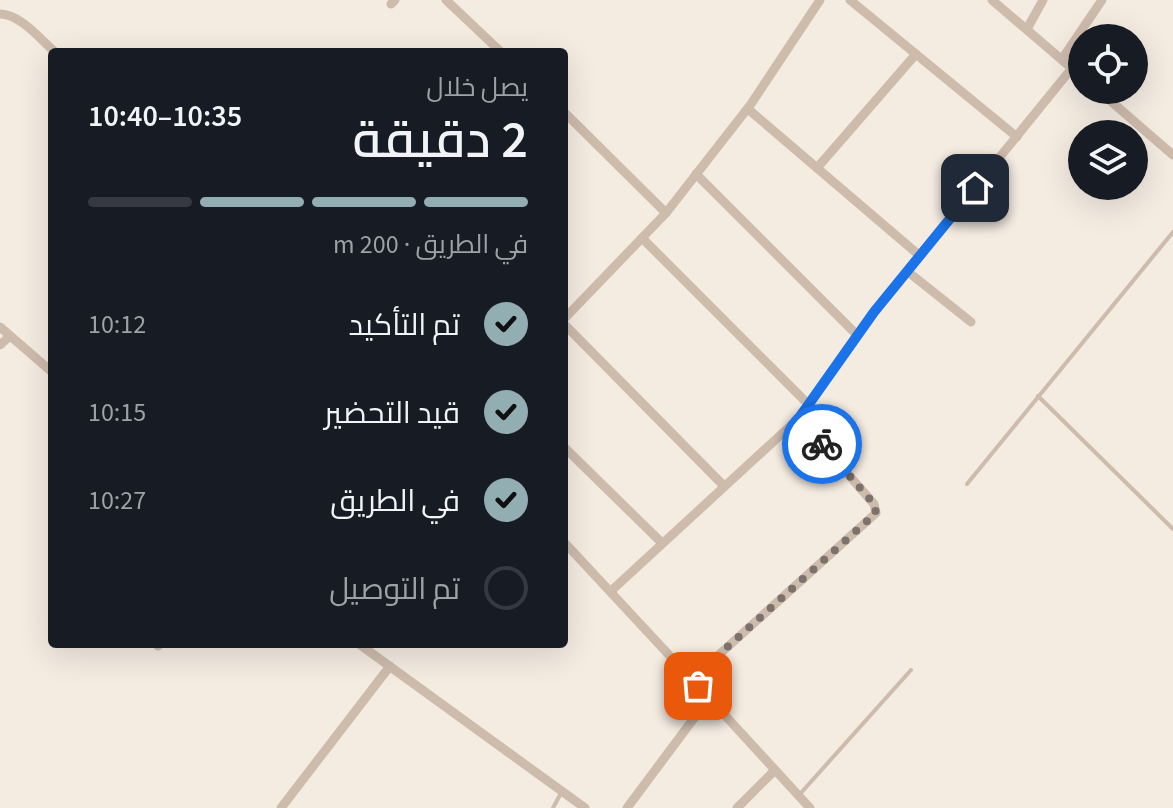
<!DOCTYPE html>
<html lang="ar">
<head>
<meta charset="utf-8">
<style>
  :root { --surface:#171b24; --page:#242831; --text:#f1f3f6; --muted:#9ea1a6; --line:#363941; --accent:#92aeb2 }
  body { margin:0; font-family:"Source Sans 3",Cairo,sans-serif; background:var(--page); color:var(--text); direction:rtl; height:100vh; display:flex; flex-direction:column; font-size:30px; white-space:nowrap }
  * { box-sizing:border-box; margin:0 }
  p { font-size:26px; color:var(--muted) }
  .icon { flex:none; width:44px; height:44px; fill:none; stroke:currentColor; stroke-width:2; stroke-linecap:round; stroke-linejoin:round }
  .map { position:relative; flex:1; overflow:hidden; direction:ltr }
  .side { position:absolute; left:48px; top:48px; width:520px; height:600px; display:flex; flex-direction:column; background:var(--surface); border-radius:8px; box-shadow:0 8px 32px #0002; direction:rtl }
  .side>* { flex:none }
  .fabs { position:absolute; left:1068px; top:24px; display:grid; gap:16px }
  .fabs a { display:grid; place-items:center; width:80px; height:80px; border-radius:50%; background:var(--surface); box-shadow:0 8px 32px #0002; font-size:40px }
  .pin { position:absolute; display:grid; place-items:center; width:68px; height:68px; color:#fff; margin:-34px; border-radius:16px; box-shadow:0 4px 12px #0006 }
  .courier { position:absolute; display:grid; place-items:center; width:80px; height:80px; margin:-40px; border:6px solid #1a73e8; border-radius:50%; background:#fff; color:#222; box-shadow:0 2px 10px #0007 }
  .headline em { font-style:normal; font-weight:600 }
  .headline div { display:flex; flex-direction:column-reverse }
  .headline { display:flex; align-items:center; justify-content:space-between; height:136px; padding:0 40px }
  h1 { font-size:52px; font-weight:600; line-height:60px }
  .bar { display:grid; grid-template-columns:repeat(4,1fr); gap:12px 8px; align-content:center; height:96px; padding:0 40px }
  .bar i { height:10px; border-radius:6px; background:var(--line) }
  .bar .on { background:var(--accent) }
  .bar p { grid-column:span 4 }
  ol { padding:0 40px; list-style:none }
  li { display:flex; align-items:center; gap:24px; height:88px }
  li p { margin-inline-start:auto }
  li .icon { padding:8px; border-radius:50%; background:var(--accent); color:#111; stroke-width:4 }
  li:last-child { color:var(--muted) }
  li i { width:44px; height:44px; border:4px solid var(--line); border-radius:50% }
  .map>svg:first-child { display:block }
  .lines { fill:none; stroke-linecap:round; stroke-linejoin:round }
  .lane { stroke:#cdbbac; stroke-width:4 }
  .street { stroke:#cdbbac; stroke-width:9 }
  .done { stroke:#7c716b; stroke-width:8; stroke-dasharray:0 14.4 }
  .route { stroke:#1a73e8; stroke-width:10 }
</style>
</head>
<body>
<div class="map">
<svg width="1173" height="808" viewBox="0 0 1173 808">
  <rect width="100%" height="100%" fill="#f4ebe1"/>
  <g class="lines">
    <g class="lane">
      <polyline points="1038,396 1173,529"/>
      <polyline points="967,484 1173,232"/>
      <polyline points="800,794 911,670"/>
      <polyline points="553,808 561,793"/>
    </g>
    <g class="street">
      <polyline points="446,0 501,52"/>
      <polyline points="850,0 1017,137"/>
      <polyline points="992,0 1082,77"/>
      <polyline points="391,4 395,0"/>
      <path d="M0 14C20 14 40 39 55 52"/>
      <polyline points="1027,29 1043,0"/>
      <polyline points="1062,59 1102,0"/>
      <polyline points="1098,90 1173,155"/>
      <polyline points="748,109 920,256"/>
      <polyline points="564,112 666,213"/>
      <polyline points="817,168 916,54"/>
      <polyline points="696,174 857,335"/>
      <polyline points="642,238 809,405"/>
      <polyline points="907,271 971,322"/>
      <polyline points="564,319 666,213 751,104 820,0"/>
      <polyline points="564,324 724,486"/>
      <polyline points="0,327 52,372"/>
      <polyline points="0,345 10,336"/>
      <polyline points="564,447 662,543"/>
      <polyline points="564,542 709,698 627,808"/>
      <polyline points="611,591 799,418 874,312 1072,68"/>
      <polyline points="359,644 585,808"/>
      <polyline points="158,646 160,644"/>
      <polyline points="692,679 876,513 874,504 799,418"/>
      <polyline points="709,698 810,808"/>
      <polyline points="281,808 390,666"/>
      <polyline points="737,808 775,770"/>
    </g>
  </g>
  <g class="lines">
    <polyline class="done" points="698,686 692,679 876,513 874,504 822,444"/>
    <polyline class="route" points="822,444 799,418 874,312 975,188"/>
  </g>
</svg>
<div class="fabs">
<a><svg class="icon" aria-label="locate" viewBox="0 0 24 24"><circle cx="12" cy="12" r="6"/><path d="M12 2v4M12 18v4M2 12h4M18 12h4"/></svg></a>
<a><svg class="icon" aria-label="layers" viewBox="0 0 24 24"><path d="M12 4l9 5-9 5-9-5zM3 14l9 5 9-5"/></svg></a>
</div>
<div class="pin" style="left:698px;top:686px;background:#ea580c"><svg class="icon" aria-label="bag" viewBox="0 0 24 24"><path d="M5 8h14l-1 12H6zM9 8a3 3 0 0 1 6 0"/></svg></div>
<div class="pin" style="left:975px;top:188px;background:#1f2937"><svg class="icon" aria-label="home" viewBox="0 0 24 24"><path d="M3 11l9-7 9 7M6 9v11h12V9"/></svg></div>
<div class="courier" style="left:822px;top:444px"><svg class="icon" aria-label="bike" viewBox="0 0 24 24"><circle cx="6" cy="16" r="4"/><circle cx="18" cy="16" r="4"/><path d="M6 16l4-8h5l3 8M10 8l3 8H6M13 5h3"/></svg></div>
<section class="side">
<div class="headline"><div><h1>2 دقيقة</h1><p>يصل خلال</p></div><em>10:35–10:40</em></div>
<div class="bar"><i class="on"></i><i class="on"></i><i class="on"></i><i></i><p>في الطريق · 200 m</p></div>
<ol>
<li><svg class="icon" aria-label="check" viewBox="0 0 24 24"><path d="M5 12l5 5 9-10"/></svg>تم التأكيد<p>10:12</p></li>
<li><svg class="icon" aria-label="check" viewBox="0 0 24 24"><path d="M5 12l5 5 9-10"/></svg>قيد التحضير<p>10:15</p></li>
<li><svg class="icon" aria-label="check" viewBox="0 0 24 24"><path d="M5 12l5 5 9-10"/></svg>في الطريق<p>10:27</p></li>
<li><i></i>تم التوصيل</li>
</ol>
</section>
</div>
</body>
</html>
